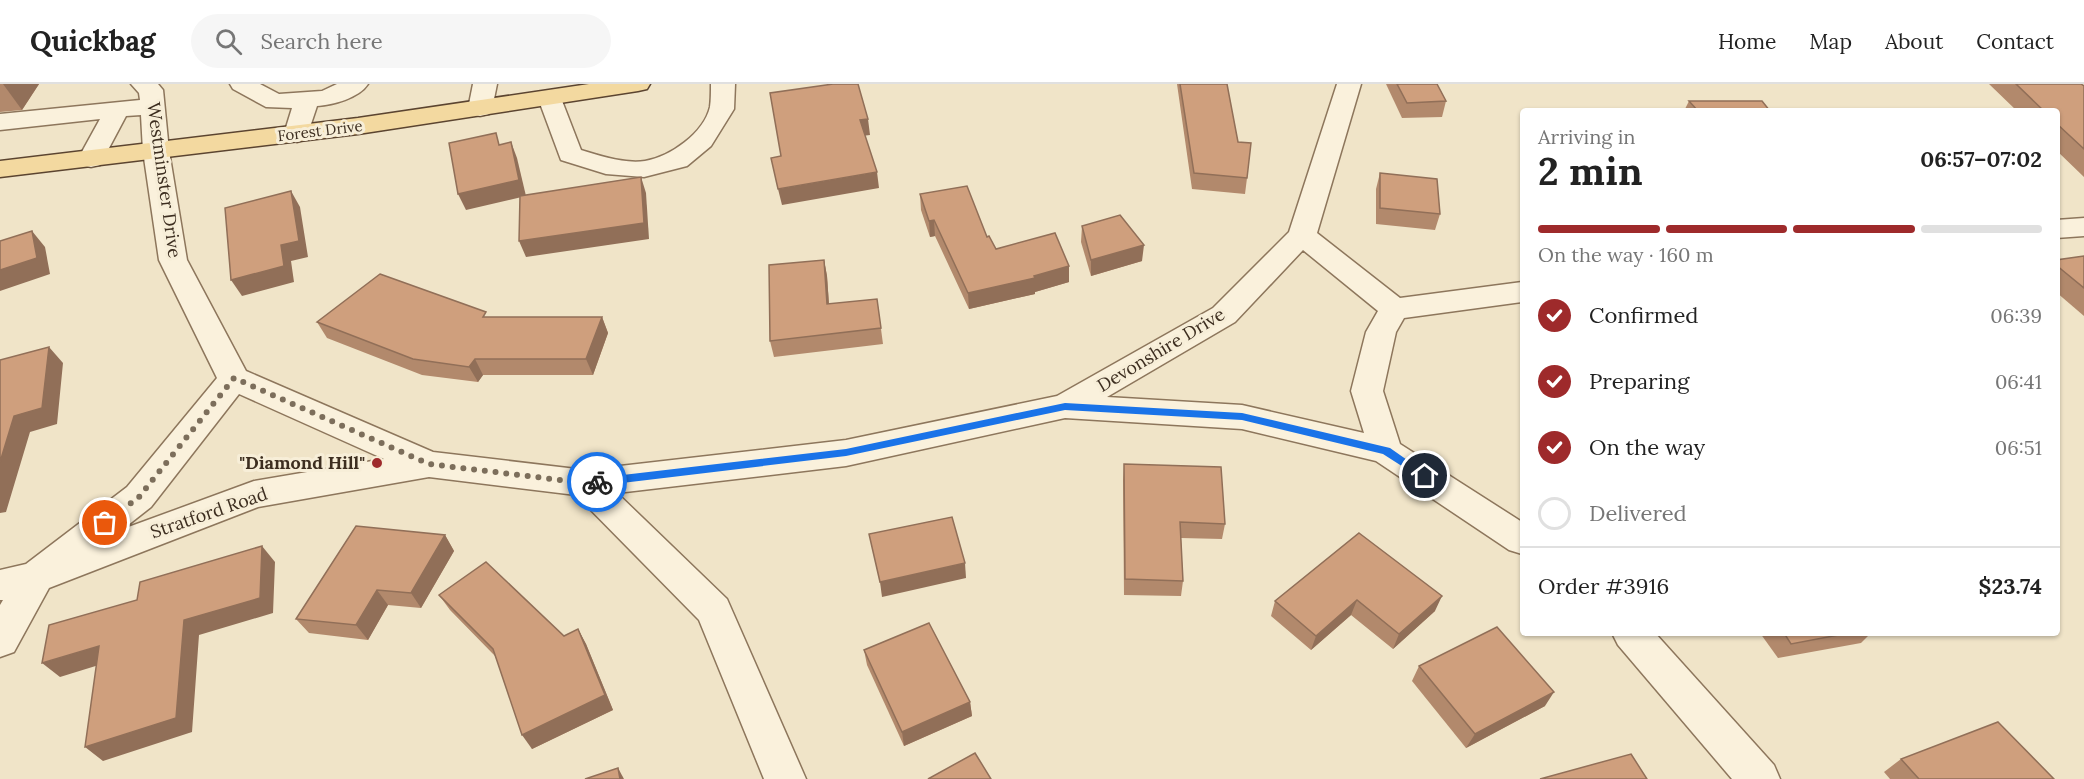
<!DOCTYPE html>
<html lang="en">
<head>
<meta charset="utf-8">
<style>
  :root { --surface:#fff; --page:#f6f6f6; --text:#222; --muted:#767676; --line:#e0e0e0; --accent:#9e2a2b }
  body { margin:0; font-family:Lora,serif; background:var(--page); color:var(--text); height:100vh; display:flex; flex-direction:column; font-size:22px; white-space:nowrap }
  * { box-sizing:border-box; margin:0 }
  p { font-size:20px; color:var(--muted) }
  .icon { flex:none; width:33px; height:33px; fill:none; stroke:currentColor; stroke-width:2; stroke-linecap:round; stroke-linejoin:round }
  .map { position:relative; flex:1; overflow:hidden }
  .drawer { position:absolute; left:1520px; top:24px; width:540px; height:528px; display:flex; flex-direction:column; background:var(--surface); border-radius:6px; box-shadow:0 2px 4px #0004 }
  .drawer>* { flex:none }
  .pin { position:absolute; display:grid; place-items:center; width:51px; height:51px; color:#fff; margin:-26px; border:3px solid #fff; border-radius:50%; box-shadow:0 2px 6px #0007 }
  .courier { position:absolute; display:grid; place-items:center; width:60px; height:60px; margin:-30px; border:4px solid #1a73e8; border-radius:50%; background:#fff; color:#222; box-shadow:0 2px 8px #0007 }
  .head em { font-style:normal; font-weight:700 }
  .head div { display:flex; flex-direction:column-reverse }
  .head { display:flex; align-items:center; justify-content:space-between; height:102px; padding:0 18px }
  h1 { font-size:39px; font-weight:700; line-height:45px }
  .bar { display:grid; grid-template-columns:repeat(4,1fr); gap:9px 6px; align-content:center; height:72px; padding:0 18px }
  .bar i { height:8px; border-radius:4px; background:var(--line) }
  .bar .on { background:var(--accent) }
  .bar p { grid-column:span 4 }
  .line { display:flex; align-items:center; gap:15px; padding:0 18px; border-top:2px solid var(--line) }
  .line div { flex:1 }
  ol { padding:0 18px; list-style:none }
  li { display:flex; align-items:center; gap:18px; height:66px }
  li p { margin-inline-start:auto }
  li .icon { padding:6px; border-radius:50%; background:var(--accent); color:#fff; stroke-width:4 }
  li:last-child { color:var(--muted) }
  li i { width:33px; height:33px; border:3px solid var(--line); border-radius:50% }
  header { display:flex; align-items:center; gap:36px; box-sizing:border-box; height:84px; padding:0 30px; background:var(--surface); border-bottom:2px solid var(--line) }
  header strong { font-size:28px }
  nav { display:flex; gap:33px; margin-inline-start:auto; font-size:21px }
  .search { width:420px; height:54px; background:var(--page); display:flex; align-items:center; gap:15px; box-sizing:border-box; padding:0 21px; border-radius:33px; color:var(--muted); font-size:22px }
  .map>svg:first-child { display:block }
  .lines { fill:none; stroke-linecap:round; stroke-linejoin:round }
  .minor-casing { stroke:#8d765c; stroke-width:3 }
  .major-casing { stroke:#5b4430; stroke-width:3 }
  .minor { fill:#faf1dc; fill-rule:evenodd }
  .major { fill:#f3d9a0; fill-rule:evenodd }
  .wall { fill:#b2896c }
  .shaded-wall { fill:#916f58 }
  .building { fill:#cf9f7d; stroke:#916f58; stroke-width:1.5 }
  .route { fill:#1a73e8 }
  .done { stroke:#7c6e5b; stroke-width:6; stroke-dasharray:0 10.8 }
  .poi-dot { fill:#9e2a2b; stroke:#f7eed8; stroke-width:2 }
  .labels { text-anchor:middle; stroke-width:6; stroke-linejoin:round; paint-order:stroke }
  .far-street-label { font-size:15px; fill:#3d2e20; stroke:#f7eed8 }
  .street-label { font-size:18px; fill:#3d2e20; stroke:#f7eed8 }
  .poi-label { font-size:18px; font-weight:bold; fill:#3d2e20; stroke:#f7eed8; text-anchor:end }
</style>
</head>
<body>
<header>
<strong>Quickbag</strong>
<div class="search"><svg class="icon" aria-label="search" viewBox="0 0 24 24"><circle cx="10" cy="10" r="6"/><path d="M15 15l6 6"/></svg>Search here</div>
<nav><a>Home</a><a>Map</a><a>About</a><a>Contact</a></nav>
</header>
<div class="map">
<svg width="2084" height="695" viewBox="0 0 2084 695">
  <rect width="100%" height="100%" fill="#f0e4c8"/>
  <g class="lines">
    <defs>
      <g id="minor">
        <path d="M131 0H158L163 6 169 67 187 176 246 287 433 368 585 386 846 356 1057 312 1213 224 1289 148 1337 0H1361L1317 149 1400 214 1522 198V218L1404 234 1396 248 1383 307 1400 360 1522 438V470L1509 466 1376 377 1242 345 1065 334 846 382 617 409 727 515 806 695H764L699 536 576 411 429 393 258 423 49 504 14 568 0 573V521L3 516H0V486L26 480 127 403 217 294 159 176 143 67 141 31 126 32 100 81 91 83 82 81 78 75 100 35 0 46V30L140 16 139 9ZM1303 166 1378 227 1366 248 1351 307 1364 349 1242 321 1107 313 1235 238ZM239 310 384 375 254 397 123 445 151 423Z"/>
        <path d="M230 0H260L279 10 322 7 337 0H368C359 14 333 21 317 22L306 55 297 58 288 55 284 50 292 24 266 23 233 5Z"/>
        <polygon points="473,0 497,0 492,25 489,30 480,32 471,30 468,25"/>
        <path d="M711 0H735L734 25 711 62 687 82 644 93 606 90 561 76 538 14 541 9 550 7 559 9 581 66C601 72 624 80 645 77 670 73 704 49 710 23 711 16 711 7 711 0Z"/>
        <polygon points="2084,134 2084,152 2056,154 2056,136"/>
        <polygon points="1612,549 1655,549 1774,681 1780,695 1732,695 1618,561"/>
      </g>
      <polygon id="major" points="589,0 650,0 647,5 638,7 358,50 0,93 0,77 358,34"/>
    </defs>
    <use href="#minor" class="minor-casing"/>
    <use href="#major" class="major-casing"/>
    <use href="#minor" class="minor"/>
    <use href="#major" class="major"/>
  </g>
  <g class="wall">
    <polygon points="0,0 39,0 22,26 0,28"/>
    <polygon points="1177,0 1227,0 1238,58 1247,94 1245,110 1192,105"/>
    <polygon points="1386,0 1437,0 1446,17 1442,33 1402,34"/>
    <polygon points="1989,0 2081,0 2084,2 2084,93 2056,66 2056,27 2017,27"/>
    <polygon points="1689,17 1770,27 1684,27"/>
    <polygon points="1380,89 1440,130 1435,146 1376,140 1376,105"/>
    <polygon points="920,110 987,153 996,165 1069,198 1035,208 1035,210 969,225 935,152 930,153 921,126"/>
    <polygon points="1082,142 1142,177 1091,192 1081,158"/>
    <polygon points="2084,172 2084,232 2056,208 2056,176"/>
    <polygon points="824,176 827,192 829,220 877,215 883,260 774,273 770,257"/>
    <polygon points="489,233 602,233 608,249 593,291 483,291 478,298 422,291 327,254 317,238"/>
    <polygon points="1124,380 1225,440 1222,455 1181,454 1183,497 1181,512 1124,511 1123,396"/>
    <polygon points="1359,449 1435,527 1393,565 1351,531 1311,566 1271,532 1275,517"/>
    <polygon points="445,451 454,467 421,524 388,521 368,556 309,549 296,535"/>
    <polygon points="439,511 564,552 578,545 586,560 613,626 532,665 495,572 450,526"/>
    <polygon points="1760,549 1871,549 1861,559 1778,574"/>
    <polygon points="864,566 970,618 972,632 904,662 867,581"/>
    <polygon points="1419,582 1545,622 1466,664 1412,597"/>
    <polygon points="1901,675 2054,695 1890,695 1884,688"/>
  </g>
  <g class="shaded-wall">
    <polygon points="3,0 39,0 22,26"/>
    <polygon points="868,35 870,51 862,52 860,36"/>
    <polygon points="511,58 517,74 526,112 466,126 458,110"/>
    <polygon points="877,88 879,104 782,121 778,105"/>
    <polygon points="641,93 646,109 649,155 526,173 519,157"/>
    <polygon points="291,107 300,123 308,173 291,177 294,198 242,212 231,196 281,161"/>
    <polygon points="934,136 935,152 930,153 929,137"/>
    <polygon points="32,147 45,163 50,190 0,207 0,186"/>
    <polygon points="1144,161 1142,177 1091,192 1091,176"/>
    <polygon points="824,176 827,192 830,236 827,220"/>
    <polygon points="1069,182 1069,198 1035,208 1035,210 969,225 968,209"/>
    <polygon points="602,233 608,249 593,291 586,275"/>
    <polygon points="49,263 63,279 57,340 30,348 6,428 0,429 0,378 14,332"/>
    <polygon points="475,275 483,291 478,298 469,283"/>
    <polygon points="445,451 454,467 421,524 411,509"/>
    <polygon points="262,462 275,478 273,529 199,551 192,648 103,677 85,663 184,536"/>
    <polygon points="965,479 966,494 882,513 880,498"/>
    <polygon points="377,506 388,521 368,556 356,541"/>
    <polygon points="1442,512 1435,527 1393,565 1399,550"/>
    <polygon points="1357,516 1351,531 1311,566 1316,552"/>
    <polygon points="578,545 586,560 613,626 532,665 522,651"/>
    <polygon points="99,562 115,576 60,593 42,579"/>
    <polygon points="1554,608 1545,622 1466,664 1475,650"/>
    <polygon points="970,618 972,632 904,662 902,648"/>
    <polygon points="618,684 624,695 620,695"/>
  </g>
  <g class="building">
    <polygon points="833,0 858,0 868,35 860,36 877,88 778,105 771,74 781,72 770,9"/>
    <polygon points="1180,0 1227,0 1238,58 1251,59 1247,94 1194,89"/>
    <polygon points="1397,0 1437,0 1446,17 1407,19"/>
    <polygon points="2016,0 2081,0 2084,2 2084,65 2056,39 2056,27 2044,27"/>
    <polygon points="1689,17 1762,17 1770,27 1698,27"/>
    <polygon points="496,49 499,61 511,58 519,96 458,110 449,59"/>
    <polygon points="1380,89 1437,95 1440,130 1380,124"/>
    <polygon points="641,93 644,139 519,157 520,112"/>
    <polygon points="967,102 987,153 989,152 996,165 1055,149 1069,182 1034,192 1035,194 968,209 934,136 929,137 920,110"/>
    <polygon points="291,107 299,157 281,161 284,182 231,196 225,124"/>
    <polygon points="1120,131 1144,161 1091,176 1082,142"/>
    <polygon points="32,147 37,174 0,186 0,157"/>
    <polygon points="2084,172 2084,204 2056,181 2056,176"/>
    <polygon points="824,176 827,220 877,215 881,244 770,257 769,181"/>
    <polygon points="380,190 486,228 483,233 602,233 586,275 475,275 469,283 413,275 317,238"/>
    <polygon points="49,263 42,324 14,332 0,378 0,276"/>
    <polygon points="1124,380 1221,383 1225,440 1180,438 1183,497 1125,495"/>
    <polygon points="952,433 965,479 880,498 869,450"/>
    <polygon points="356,442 445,451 411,509 377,506 356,541 296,535"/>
    <polygon points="1359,449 1442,512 1399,550 1357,516 1316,552 1275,517"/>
    <polygon points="262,462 260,514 184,536 176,634 85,663 99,562 42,579 49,541 137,516 140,498"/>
    <polygon points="486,478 564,552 578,545 605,611 522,651 493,565 439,511"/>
    <polygon points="929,539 970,618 902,648 864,566"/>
    <polygon points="1497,543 1554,608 1475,650 1419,582"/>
    <polygon points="1784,549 1849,549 1791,560"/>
    <polygon points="1998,638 2054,695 1919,695 1901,675"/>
    <polygon points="975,669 991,695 928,695"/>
    <polygon points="1631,670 1647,695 1540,695"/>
    <polygon points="618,684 620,695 585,695"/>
  </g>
  <polygon class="route" points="1065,319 1242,329 1390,364 1430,392 1425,396 1422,395 1383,370 1242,336 1065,326 846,372 597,402 592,398 597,394 846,365"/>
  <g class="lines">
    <polyline class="done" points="105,439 139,413 234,294 429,380 585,399 597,398"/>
  </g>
  <circle class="poi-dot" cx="377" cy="379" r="6"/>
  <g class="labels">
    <g class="far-street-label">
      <text transform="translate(320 47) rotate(-7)" y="5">Forest Drive</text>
    </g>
    <g class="street-label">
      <text transform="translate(164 96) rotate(82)" y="6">Westminster Drive</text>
      <text transform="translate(1161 266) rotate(-31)" y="6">Devonshire Drive</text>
      <text transform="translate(209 429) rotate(-19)" y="6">Stratford Road</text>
    </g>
    <g class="poi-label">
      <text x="365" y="385">"Diamond Hill"</text>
    </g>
  </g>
</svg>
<div class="pin" style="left:105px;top:439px;background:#ea580c"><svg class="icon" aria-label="bag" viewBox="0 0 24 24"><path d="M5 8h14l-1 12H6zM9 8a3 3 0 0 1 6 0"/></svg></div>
<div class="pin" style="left:1425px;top:392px;background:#1f2937"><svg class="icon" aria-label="home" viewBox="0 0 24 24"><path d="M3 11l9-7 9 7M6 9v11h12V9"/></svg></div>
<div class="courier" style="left:597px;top:398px"><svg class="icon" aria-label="bike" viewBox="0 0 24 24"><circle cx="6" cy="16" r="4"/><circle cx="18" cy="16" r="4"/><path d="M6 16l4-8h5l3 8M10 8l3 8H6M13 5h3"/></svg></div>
<section class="drawer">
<div class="head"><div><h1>2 min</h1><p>Arriving in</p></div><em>06:57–07:02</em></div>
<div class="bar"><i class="on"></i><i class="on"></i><i class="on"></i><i></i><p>On the way · 160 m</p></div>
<ol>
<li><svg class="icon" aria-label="check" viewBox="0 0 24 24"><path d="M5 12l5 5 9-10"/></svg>Confirmed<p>06:39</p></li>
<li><svg class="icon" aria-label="check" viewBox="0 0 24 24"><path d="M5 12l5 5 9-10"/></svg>Preparing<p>06:41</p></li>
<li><svg class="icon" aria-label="check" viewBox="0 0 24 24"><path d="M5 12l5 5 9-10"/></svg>On the way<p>06:51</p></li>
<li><i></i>Delivered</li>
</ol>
<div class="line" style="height:78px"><div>Order #3916</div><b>$23.74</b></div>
</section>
</div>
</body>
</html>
